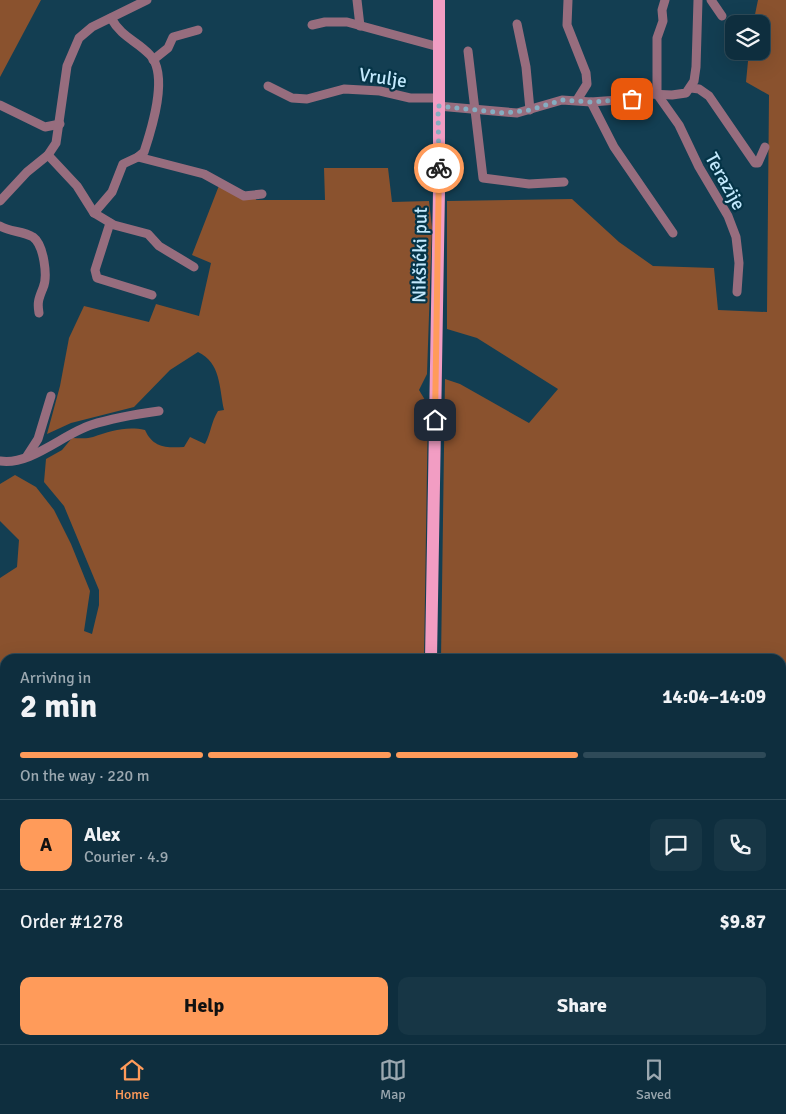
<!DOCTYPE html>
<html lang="en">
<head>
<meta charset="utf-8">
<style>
  :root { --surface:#0e2e3e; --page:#173645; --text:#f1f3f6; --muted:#9ba8b0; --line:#2e4a58; --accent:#ff9b5a }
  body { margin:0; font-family:Signika,sans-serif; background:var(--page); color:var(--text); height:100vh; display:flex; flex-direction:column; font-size:19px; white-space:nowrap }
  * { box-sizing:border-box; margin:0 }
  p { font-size:16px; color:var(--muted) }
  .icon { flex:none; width:28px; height:28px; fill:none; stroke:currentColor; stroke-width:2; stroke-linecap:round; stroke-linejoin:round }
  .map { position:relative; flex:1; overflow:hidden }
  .panel { position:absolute; left:0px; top:654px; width:786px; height:391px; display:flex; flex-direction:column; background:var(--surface); border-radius:15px 15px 0 0; box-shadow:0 5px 20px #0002,0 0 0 1px var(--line) }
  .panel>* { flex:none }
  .tools { position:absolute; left:725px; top:15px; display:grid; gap:10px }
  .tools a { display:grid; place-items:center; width:45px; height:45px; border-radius:10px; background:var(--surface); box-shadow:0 5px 20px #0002,0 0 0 1px var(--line); font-size:25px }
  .pin { position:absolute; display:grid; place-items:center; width:42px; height:42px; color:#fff; margin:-21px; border-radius:10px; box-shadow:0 2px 8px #0006 }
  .courier { position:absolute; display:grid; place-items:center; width:50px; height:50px; margin:-25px; border:4px solid #ff9b5a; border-radius:50%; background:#fff; color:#222; box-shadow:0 1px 6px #0007 }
  .headline em { font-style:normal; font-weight:700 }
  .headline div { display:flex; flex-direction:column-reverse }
  .headline { display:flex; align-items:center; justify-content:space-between; height:85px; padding:0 20px }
  h1 { font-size:32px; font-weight:700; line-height:38px }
  .bar { display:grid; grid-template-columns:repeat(4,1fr); gap:8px 5px; align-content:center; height:60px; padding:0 20px }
  .bar i { height:6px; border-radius:4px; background:var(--line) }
  .bar .current { background:var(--accent) }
  .bar p { grid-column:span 4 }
  .line { display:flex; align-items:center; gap:12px; padding:0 20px; border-top:1px solid var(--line) }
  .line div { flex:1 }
  .round { display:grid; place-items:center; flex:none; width:52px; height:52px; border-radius:10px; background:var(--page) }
  .action { display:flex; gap:10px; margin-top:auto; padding:10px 20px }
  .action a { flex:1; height:58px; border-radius:10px; background:var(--accent); color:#111; font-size:20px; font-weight:700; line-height:58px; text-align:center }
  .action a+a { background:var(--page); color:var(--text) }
  .tab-bar { display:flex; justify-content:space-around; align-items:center; height:70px; border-top:1px solid var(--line); background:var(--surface); font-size:14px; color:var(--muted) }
  .tab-bar a { display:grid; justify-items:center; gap:2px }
  .tab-bar .current { color:var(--accent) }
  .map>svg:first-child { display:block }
  .green { fill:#8a522e }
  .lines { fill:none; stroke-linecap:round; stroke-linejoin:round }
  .minor { stroke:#976d7e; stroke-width:9 }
  .primary { stroke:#f29dc3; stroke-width:12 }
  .done { stroke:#85adc1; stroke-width:5; stroke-dasharray:0 9 }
  .route { stroke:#ff9b5a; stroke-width:6 }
  .labels { text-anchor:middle; stroke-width:4.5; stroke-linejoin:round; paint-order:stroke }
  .street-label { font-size:19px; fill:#c3e9fd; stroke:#053447 }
</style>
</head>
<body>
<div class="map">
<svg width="786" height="1044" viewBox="0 0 786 1044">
  <rect width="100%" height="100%" fill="#133e52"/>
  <g class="green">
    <polygon points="0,0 41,0 0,77"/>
    <polygon points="758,0 786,0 786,1044 609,1044 606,1040 781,1040 781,659 441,659 445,379 460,384 529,423 558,389 477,338 447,329 447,201 572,199 619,242 653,266 714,268 718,310 767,312 769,95 746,82 749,51 761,51 761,24 753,24"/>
    <path d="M324 168H388L392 202 429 201 432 227 427 374 419 390 428 405 424 659H5V685L0 683V578L17 567 19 540 0 521V484L15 475 36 487 54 510 71 544 90 591 84 631 92 634 99 605V590L64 506 44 482 46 459 62 450 72 438C79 438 87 439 93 437 111 431 126 426 145 430 153 448 167 448 184 447L190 437 205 444C211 433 211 422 218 411L224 410C219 387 221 363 198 352L170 370 134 407 71 423 47 434 60 386 69 338 84 306 149 322 156 304 199 316 211 263 192 255 220 183 244 196 255 194 256 200H325Z"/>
    <polygon points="0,766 5,766 5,871 0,855"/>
    <polygon points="19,1040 512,1040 512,1044 30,1044"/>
  </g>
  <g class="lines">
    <g class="minor">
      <polyline points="357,0 360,26"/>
      <polyline points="568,0 567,25 586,73 587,84 577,100"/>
      <polyline points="665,0 662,10 663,21 657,38 657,94 679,125 699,167 728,216 736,237 739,263 737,292"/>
      <polyline points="711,0 722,16"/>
      <polyline points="517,24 526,67 530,110"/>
      <polyline points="312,25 325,22 347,22 439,47"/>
      <polyline points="468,51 483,178 529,184 564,182"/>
      <polyline points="153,60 168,48 173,37 198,30"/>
      <polyline points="268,86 292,98 307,99 344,89 380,91 410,98 438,98"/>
      <polyline points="691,88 699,89 709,96 755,163 758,163 765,147"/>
      <polyline points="591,102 614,147 673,233"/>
      <polyline points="0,105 45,127 60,124"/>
      <polyline points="438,106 517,113 562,100 591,102 632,99 649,94 672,95 686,93 694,81 696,67 698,0"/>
      <polyline points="48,155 77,186 94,213 114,225 148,234 159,246 194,267"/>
      <polyline points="138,157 204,174 244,196 262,194"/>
      <polyline points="0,201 27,172 48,155 56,143 67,66 79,38 92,27 147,0"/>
      <path d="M94 213 112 192 123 164 138 157 144 152C152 128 169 75 150 55 136 40 122 38 111 18"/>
      <polyline points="110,223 95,270 97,278 152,295"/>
      <path d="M0 226C10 232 23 231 33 237 44 245 48 277 43 288 39 298 37 302 39 313"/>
      <polyline points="27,456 38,439 51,396"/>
      <path d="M0 461C30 466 63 434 91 425 113 418 137 414 159 411"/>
    </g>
    <g class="primary">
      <polyline points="431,659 439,191 439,0"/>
      <polyline points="518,1040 519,1044"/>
    </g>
  </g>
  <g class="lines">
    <polyline class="done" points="439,168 438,106 505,113 530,110 562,100 591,102 632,99"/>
    <polyline class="route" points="435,420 439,168"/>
  </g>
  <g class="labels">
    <g class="street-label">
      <text transform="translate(383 77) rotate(8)" y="7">Vrulje</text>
      <text transform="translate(726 181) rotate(61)" y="7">Terazije</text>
      <text transform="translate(419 255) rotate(-89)" y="7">Nikšićki put</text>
    </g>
  </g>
</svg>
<div class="tools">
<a><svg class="icon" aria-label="layers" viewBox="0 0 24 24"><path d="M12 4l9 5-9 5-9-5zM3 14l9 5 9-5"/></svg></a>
</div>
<div class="pin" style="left:632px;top:99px;background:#ea580c"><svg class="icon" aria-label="bag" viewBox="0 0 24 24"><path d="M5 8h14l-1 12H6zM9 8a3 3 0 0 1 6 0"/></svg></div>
<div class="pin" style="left:435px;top:420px;background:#1f2937"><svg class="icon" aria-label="home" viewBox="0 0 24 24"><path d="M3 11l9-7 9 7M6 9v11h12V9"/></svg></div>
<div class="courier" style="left:439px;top:168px"><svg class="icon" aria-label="bike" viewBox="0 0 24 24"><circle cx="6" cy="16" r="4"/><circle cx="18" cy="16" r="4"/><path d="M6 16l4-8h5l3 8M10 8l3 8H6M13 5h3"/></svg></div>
<section class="panel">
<div class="headline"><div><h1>2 min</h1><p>Arriving in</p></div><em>14:04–14:09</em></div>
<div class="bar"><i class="current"></i><i class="current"></i><i class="current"></i><i></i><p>On the way · 220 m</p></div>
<div class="line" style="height:90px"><b class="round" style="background:var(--accent);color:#111">A</b><div><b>Alex</b><p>Courier · 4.9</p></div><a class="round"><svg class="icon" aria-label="chat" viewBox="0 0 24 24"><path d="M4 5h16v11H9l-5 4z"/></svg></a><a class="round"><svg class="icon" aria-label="phone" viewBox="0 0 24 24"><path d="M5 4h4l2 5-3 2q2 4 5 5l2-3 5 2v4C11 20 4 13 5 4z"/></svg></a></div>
<div class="line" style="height:65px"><div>Order #1278</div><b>$9.87</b></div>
<div class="action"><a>Help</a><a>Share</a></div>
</section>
</div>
<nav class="tab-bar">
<a class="current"><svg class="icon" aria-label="home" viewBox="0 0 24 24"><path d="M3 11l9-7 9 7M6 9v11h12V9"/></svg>Home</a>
<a><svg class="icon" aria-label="map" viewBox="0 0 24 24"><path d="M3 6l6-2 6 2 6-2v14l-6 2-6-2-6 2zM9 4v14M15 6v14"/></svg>Map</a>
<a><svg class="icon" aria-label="saved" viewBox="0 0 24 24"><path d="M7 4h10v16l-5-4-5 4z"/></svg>Saved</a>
</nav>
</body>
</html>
